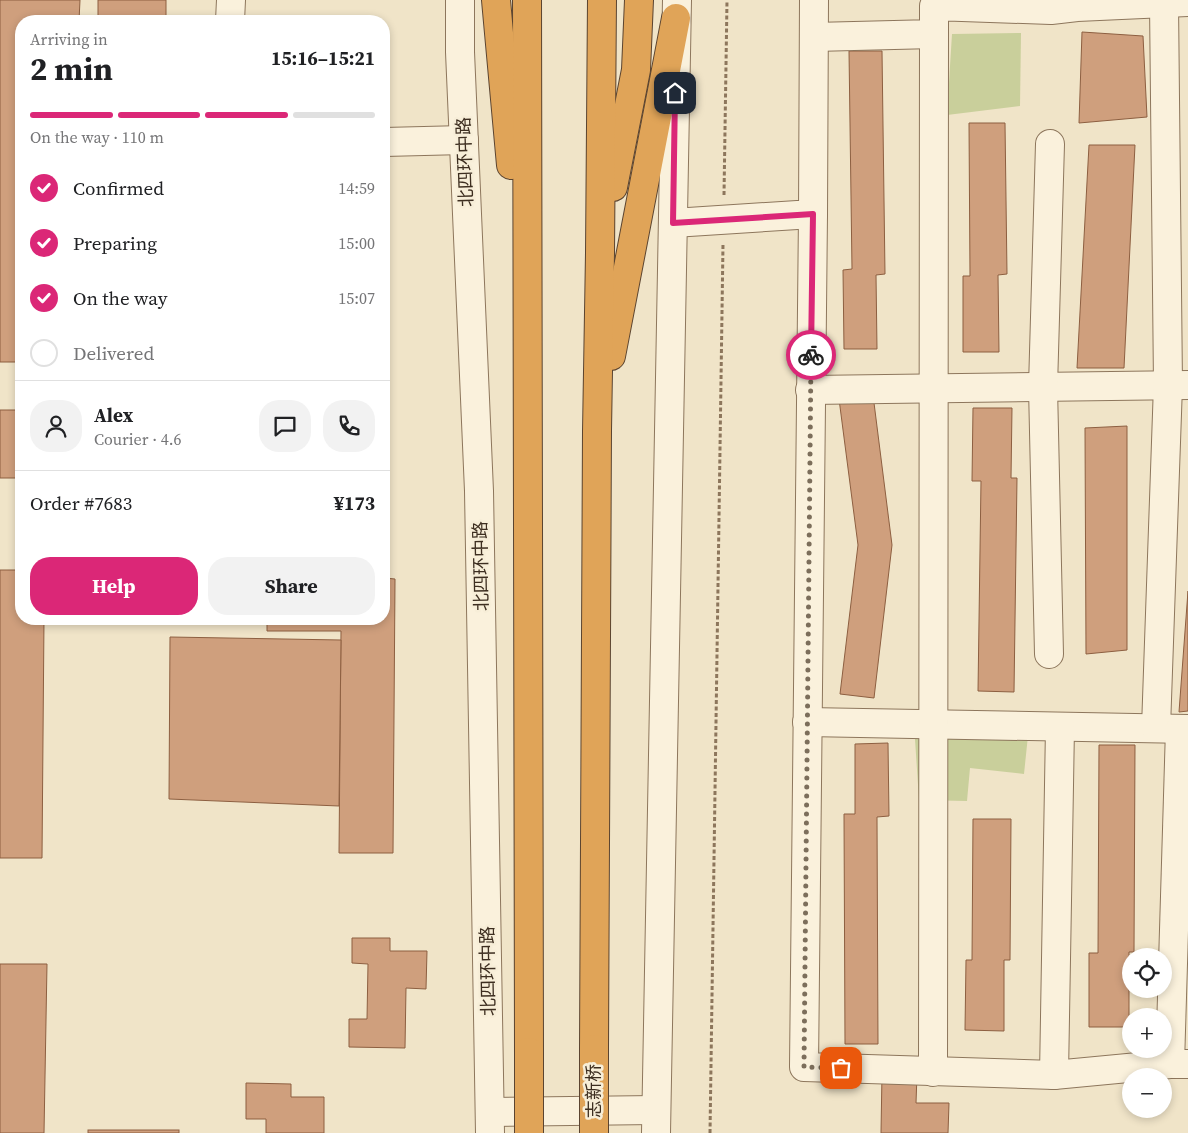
<!DOCTYPE html>
<html lang="en">
<head>
<meta charset="utf-8">
<style>
  :root { --surface:#fff; --page:#f2f2f2; --text:#202124; --muted:#757577; --line:#e0e0e0; --accent:#db2777 }
  body { margin:0; font-family:"Source Serif 4","Noto Sans SC",serif; background:var(--page); color:var(--text); height:100vh; display:flex; flex-direction:column; font-size:19px; white-space:nowrap }
  * { box-sizing:border-box; margin:0 }
  p { font-size:16px; color:var(--muted) }
  .icon { flex:none; width:28px; height:28px; fill:none; stroke:currentColor; stroke-width:2; stroke-linecap:round; stroke-linejoin:round }
  .map { position:relative; flex:1; overflow:hidden }
  .details { position:absolute; left:15px; top:15px; width:375px; height:610px; display:flex; flex-direction:column; background:var(--surface); border-radius:20px; box-shadow:0 2px 8px #0003 }
  .details>* { flex:none }
  .fabs { position:absolute; left:1122px; top:948px; display:grid; gap:10px }
  .fabs a { display:grid; place-items:center; width:50px; height:50px; border-radius:50%; background:var(--surface); box-shadow:0 2px 8px #0003; font-size:25px }
  .pin { position:absolute; display:grid; place-items:center; width:42px; height:42px; color:#fff; margin:-21px; border-radius:10px; box-shadow:0 2px 8px #0006 }
  .courier { position:absolute; display:grid; place-items:center; width:50px; height:50px; margin:-25px; border:4px solid #db2777; border-radius:50%; background:#fff; color:#222; box-shadow:0 1px 6px #0007 }
  .summary em { font-style:normal; font-weight:700 }
  .summary div { display:flex; flex-direction:column-reverse }
  .summary { display:flex; align-items:center; justify-content:space-between; height:85px; padding:0 15px }
  h1 { font-size:32px; font-weight:700; line-height:38px }
  .bar { display:grid; grid-template-columns:repeat(4,1fr); gap:8px 5px; align-content:center; height:60px; padding:0 15px }
  .bar i { height:6px; border-radius:4px; background:var(--line) }
  .bar .active { background:var(--accent) }
  .bar p { grid-column:span 4 }
  .line { display:flex; align-items:center; gap:12px; padding:0 15px; border-top:1px solid var(--line) }
  .line div { flex:1 }
  .round { display:grid; place-items:center; flex:none; width:52px; height:52px; border-radius:20px; background:var(--page) }
  ol { padding:0 15px; list-style:none }
  li { display:flex; align-items:center; gap:15px; height:55px }
  li p { margin-inline-start:auto }
  li .icon { padding:5px; border-radius:50%; background:var(--accent); color:#fff; stroke-width:4 }
  li:last-child { color:var(--muted) }
  li i { width:28px; height:28px; border:2px solid var(--line); border-radius:50% }
  .button { display:flex; gap:10px; margin-top:auto; padding:10px 15px }
  .button a { flex:1; height:58px; border-radius:20px; background:var(--accent); color:#fff; font-size:20px; font-weight:700; line-height:58px; text-align:center }
  .button a+a { background:var(--page); color:var(--text) }
  .map>svg:first-child { display:block }
  .green { fill:#c9cf9b }
  .building { fill:#cf9f7d; stroke:#8d5f41 }
  .lines { fill:none; stroke-linecap:round; stroke-linejoin:round }
  .minor-casing { stroke:#8d765c; stroke-width:30 }
  .highway-casing { stroke:#5b4430; stroke-width:30 }
  .path { stroke:#8d765c; stroke-width:3; stroke-dasharray:4 2.5; stroke-linecap:butt }
  .minor { stroke:#faf1dc; stroke-width:28 }
  .highway { stroke:#e0a458; stroke-width:28 }
  .highway-bridge-casing { stroke:#5b4430; stroke-width:30; stroke-linecap:butt }
  .highway-bridge { stroke:#e0a458; stroke-width:28 }
  .done { stroke:#7c6e5b; stroke-width:5; stroke-dasharray:0 9 }
  .route { stroke:#db2777; stroke-width:6 }
  .labels { text-anchor:middle; stroke-width:5; stroke-linejoin:round; paint-order:stroke }
  .street-label { font-size:18px; fill:#3d2e20; stroke:#f7eed8 }
</style>
</head>
<body>
<div class="map">
<svg width="1188" height="1133" viewBox="0 0 1188 1133">
  <rect width="100%" height="100%" fill="#f0e4c8"/>
  <g class="green">
    <polygon points="1021,33 1020,106 947,115 952,34"/>
    <polygon points="914,724 1029,726 1024,774 970,768 967,801 919,800"/>
  </g>
  <g class="building">
    <polygon points="0,0 80,0 79,21 21,21 21,362 0,362"/>
    <rect x="98" y="0" width="68" height="21"/>
    <polygon points="1082,32 1143,36 1147,117 1079,123"/>
    <polygon points="849,51 882,51 885,274 876,275 877,349 844,349 843,270 852,269"/>
    <polygon points="969,123 1005,123 1007,274 998,275 999,352 963,352 963,276 970,276"/>
    <polygon points="1089,145 1135,145 1124,368 1077,368"/>
    <polygon points="873,395 892,545 874,698 840,694 858,545 839,399"/>
    <polygon points="973,408 1012,408 1011,478 1017,478 1014,692 978,691 981,481 972,481"/>
    <rect x="0" y="410" width="21" height="68"/>
    <polygon points="1127,426 1127,650 1086,654 1085,428"/>
    <polygon points="0,570 21,570 21,619 44,619 42,858 0,858"/>
    <polygon points="384,578 395,579 393,853 339,853 341,631 267,631 267,619 384,619"/>
    <polygon points="1188,591 1188,711 1179,712"/>
    <polygon points="170,637 341,640 339,806 169,799"/>
    <polygon points="888,743 889,816 877,817 878,1044 845,1044 844,814 855,814 855,744"/>
    <polygon points="1099,745 1135,745 1134,952 1129,952 1129,1027 1089,1027 1089,953 1098,953"/>
    <polygon points="973,819 1011,819 1010,960 1004,960 1004,1031 965,1030 966,960 972,960"/>
    <polygon points="352,938 390,938 390,951 427,951 426,989 406,988 405,1048 349,1047 349,1019 367,1019 368,964 352,963"/>
    <polygon points="0,964 47,964 44,1133 0,1133"/>
    <polygon points="882,1073 917,1074 916,1103 949,1103 948,1133 881,1133"/>
    <polygon points="246,1083 291,1084 291,1097 324,1097 324,1133 266,1133 266,1119 246,1119"/>
    <rect x="88" y="1130" width="91" height="3"/>
  </g>
  <g class="lines">
    <defs>
      <g id="minor">
        <polyline points="460,0 460,52 479,491 490,1133"/>
        <polyline points="230,21 231,0"/>
        <polyline points="814,37 934,34 934,6 1051,10 1077,7 1188,2"/>
        <polyline points="384,142 464,140"/>
        <polyline points="813,214 804,1067 1054,1075 1170,1064 1188,1064"/>
        <polyline points="673,223 813,214 814,0"/>
        <polyline points="810,390 1188,385"/>
        <polyline points="1049,654 1043,387 1050,144"/>
        <polyline points="807,722 1188,729"/>
        <polyline points="1156,728 1168,385 1164,3"/>
        <polyline points="1170,1064 1180,729"/>
        <polyline points="933,1072 934,34"/>
        <polyline points="1054,1075 1060,727"/>
        <polyline points="490,1112 656,1110"/>
        <polyline points="656,1133 677,0"/>
      </g>
      <g id="highway">
        <polyline points="496,0 511,165"/>
        <polyline points="527,0 529,1052"/>
        <polyline points="613,187 636,70 639,0"/>
        <polyline points="611,356 676,18"/>
        <polyline points="594,1049 597,431 600,253 602,0"/>
      </g>
    </defs>
    <use href="#minor" class="minor-casing"/>
    <use href="#highway" class="highway-casing"/>
    <g class="path">
      <polyline points="724,195 727,0"/>
      <polyline points="710,1133 723,244"/>
    </g>
    <use href="#minor" class="minor"/>
    <use href="#highway" class="highway"/>
    <defs>
      <g id="highway-bridge">
        <polyline points="529,1133 529,1052"/>
        <polyline points="594,1133 594,1049"/>
      </g>
    </defs>
    <use href="#highway-bridge" class="highway-bridge-casing"/>
    <use href="#highway-bridge" class="highway-bridge"/>
  </g>
  <g class="lines">
    <polyline class="done" points="811,355 804,1067 841,1068"/>
    <polyline class="route" points="675,93 673,223 813,214 811,355"/>
  </g>
  <g class="labels">
    <g class="street-label">
      <text transform="translate(465 162) rotate(-92)" y="6">北四环中路</text>
      <text transform="translate(481 566) rotate(-91)" y="6">北四环中路</text>
      <text transform="translate(488 971) rotate(-91)" y="6">北四环中路</text>
      <text transform="translate(594 1091) rotate(-90)" y="6">志新桥</text>
    </g>
  </g>
</svg>
<div class="fabs">
<a><svg class="icon" aria-label="locate" viewBox="0 0 24 24"><circle cx="12" cy="12" r="6"/><path d="M12 2v4M12 18v4M2 12h4M18 12h4"/></svg></a>
<a>+</a>
<a>−</a>
</div>
<div class="pin" style="left:841px;top:1068px;background:#ea580c"><svg class="icon" aria-label="bag" viewBox="0 0 24 24"><path d="M5 8h14l-1 12H6zM9 8a3 3 0 0 1 6 0"/></svg></div>
<div class="pin" style="left:675px;top:93px;background:#1f2937"><svg class="icon" aria-label="home" viewBox="0 0 24 24"><path d="M3 11l9-7 9 7M6 9v11h12V9"/></svg></div>
<div class="courier" style="left:811px;top:355px"><svg class="icon" aria-label="bike" viewBox="0 0 24 24"><circle cx="6" cy="16" r="4"/><circle cx="18" cy="16" r="4"/><path d="M6 16l4-8h5l3 8M10 8l3 8H6M13 5h3"/></svg></div>
<section class="details">
<div class="summary"><div><h1>2 min</h1><p>Arriving in</p></div><em>15:16–15:21</em></div>
<div class="bar"><i class="active"></i><i class="active"></i><i class="active"></i><i></i><p>On the way · 110 m</p></div>
<ol>
<li><svg class="icon" aria-label="check" viewBox="0 0 24 24"><path d="M5 12l5 5 9-10"/></svg>Confirmed<p>14:59</p></li>
<li><svg class="icon" aria-label="check" viewBox="0 0 24 24"><path d="M5 12l5 5 9-10"/></svg>Preparing<p>15:00</p></li>
<li><svg class="icon" aria-label="check" viewBox="0 0 24 24"><path d="M5 12l5 5 9-10"/></svg>On the way<p>15:07</p></li>
<li><i></i>Delivered</li>
</ol>
<div class="line" style="height:90px"><a class="round"><svg class="icon" aria-label="person" viewBox="0 0 24 24"><circle cx="12" cy="8" r="4"/><path d="M4 21q1-7 8-7t8 7"/></svg></a><div><b>Alex</b><p>Courier · 4.6</p></div><a class="round"><svg class="icon" aria-label="chat" viewBox="0 0 24 24"><path d="M4 5h16v11H9l-5 4z"/></svg></a><a class="round"><svg class="icon" aria-label="phone" viewBox="0 0 24 24"><path d="M5 4h4l2 5-3 2q2 4 5 5l2-3 5 2v4C11 20 4 13 5 4z"/></svg></a></div>
<div class="line" style="height:65px"><div>Order #7683</div><b>¥173</b></div>
<div class="button"><a>Help</a><a>Share</a></div>
</section>
</div>
</body>
</html>
